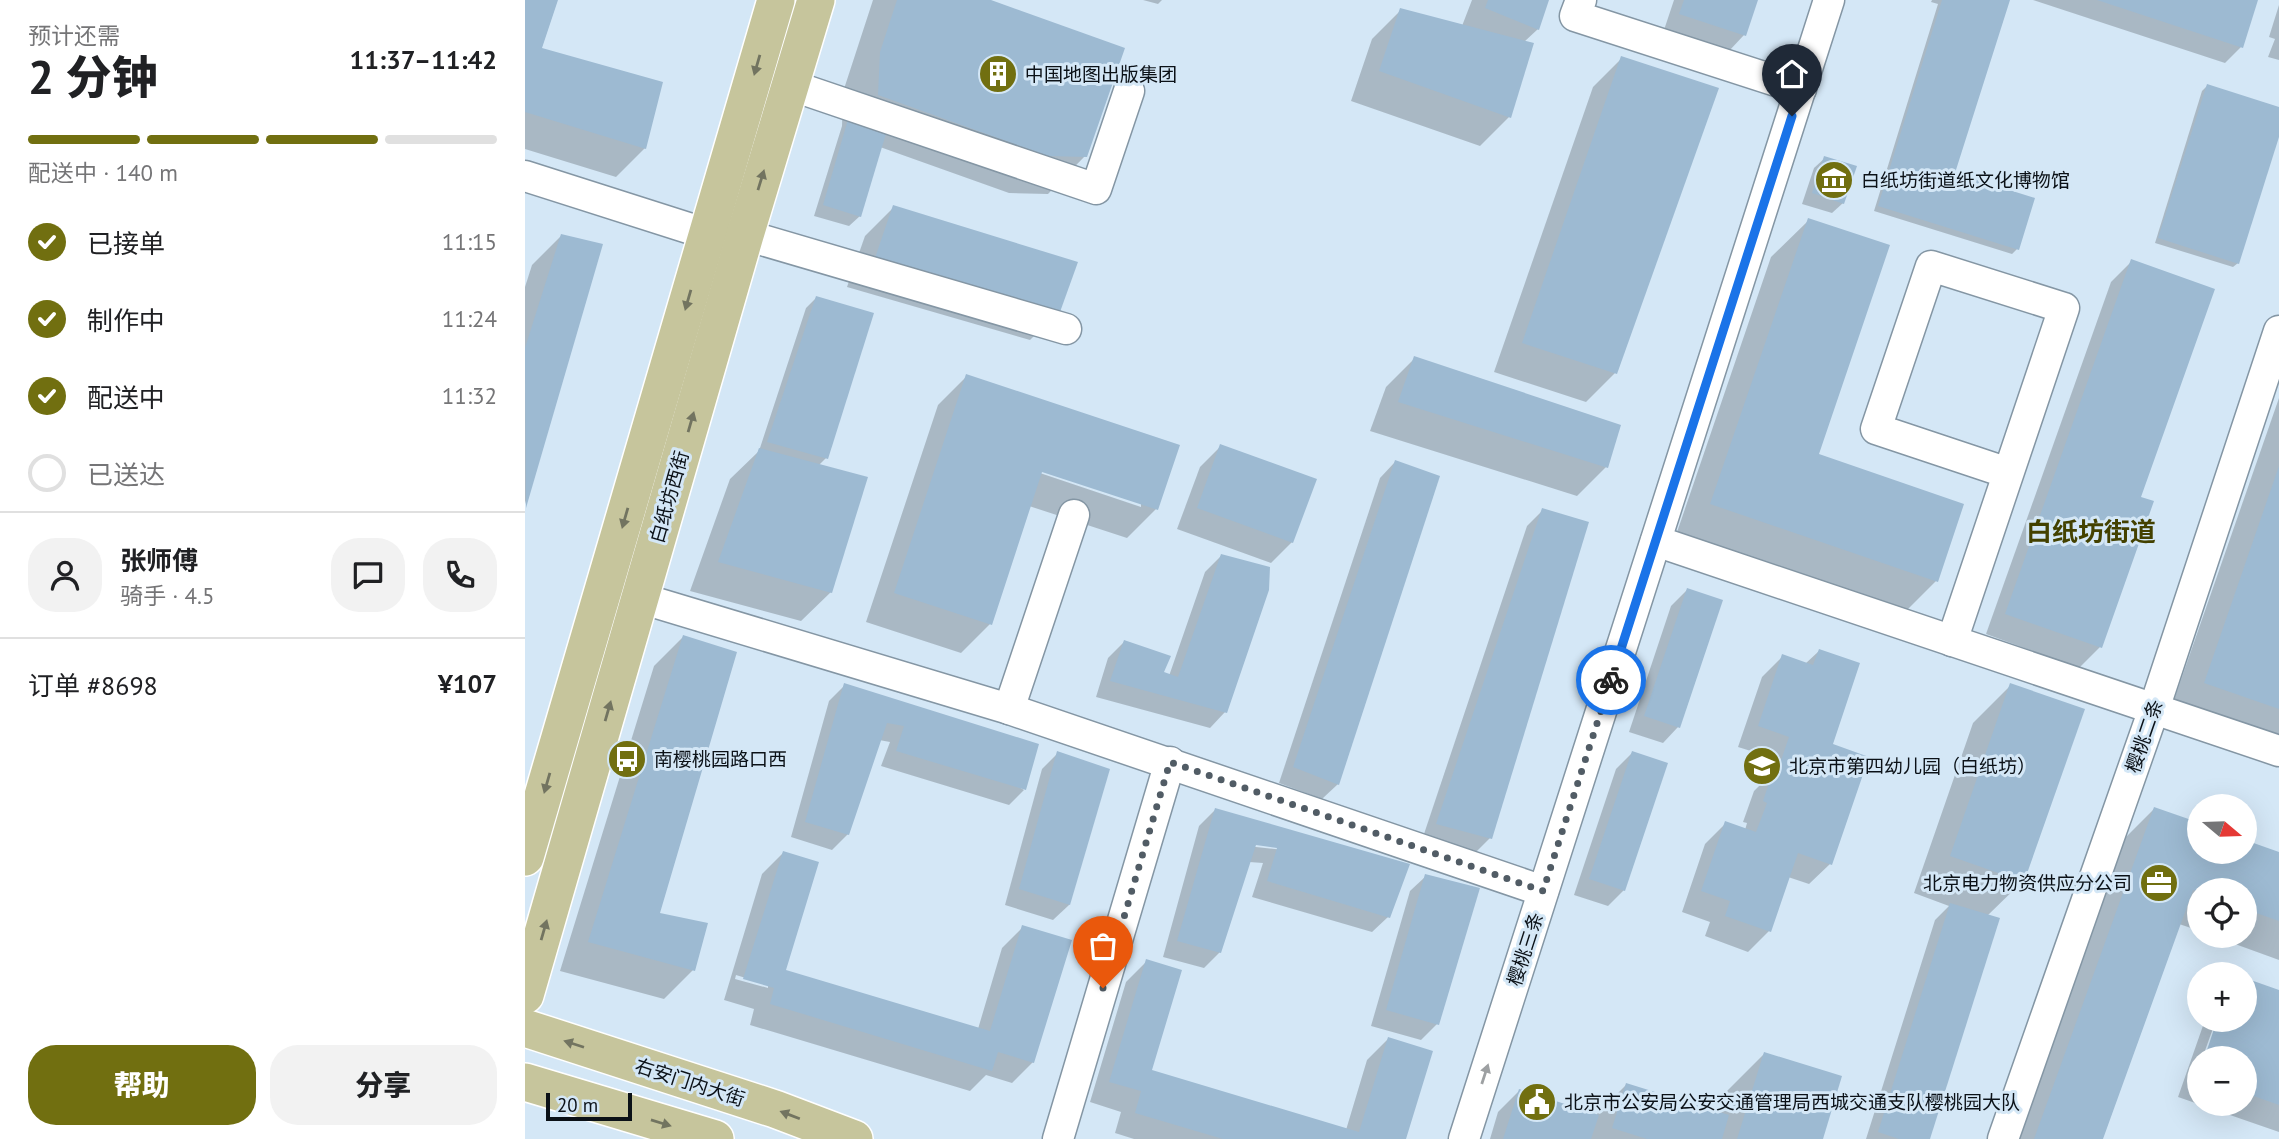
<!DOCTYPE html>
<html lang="zh">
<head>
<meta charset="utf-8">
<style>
  :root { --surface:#fff; --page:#f2f2f2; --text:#202124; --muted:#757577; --line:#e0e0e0; --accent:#716f10 }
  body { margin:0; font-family:"PT Sans","Noto Sans SC",sans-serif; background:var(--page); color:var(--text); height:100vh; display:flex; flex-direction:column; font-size:26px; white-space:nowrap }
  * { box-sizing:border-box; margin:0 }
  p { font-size:23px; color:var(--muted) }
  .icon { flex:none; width:38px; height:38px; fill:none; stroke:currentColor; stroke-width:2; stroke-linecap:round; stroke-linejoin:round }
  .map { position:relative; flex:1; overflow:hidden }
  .drawer { display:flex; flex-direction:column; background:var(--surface); width:525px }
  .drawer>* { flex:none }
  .needle { width:46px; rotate:109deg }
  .fabs { position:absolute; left:1662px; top:794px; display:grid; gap:14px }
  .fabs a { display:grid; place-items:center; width:70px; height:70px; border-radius:50%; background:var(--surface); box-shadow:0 7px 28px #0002; font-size:35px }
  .scale { position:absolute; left:21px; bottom:18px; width:86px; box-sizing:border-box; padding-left:7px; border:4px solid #0b1117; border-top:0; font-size:19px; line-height:24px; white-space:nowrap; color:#0b1117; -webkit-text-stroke:5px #d4e7f6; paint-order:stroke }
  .pin { position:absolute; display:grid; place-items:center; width:60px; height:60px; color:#fff; margin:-72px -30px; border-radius:50% 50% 50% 0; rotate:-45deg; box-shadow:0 0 7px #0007 }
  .pin .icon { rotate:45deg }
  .courier { position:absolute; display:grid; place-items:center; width:70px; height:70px; margin:-35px; border:5px solid #1a73e8; border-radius:50%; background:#fff; color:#222; box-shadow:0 2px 9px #0007 }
  .head em { font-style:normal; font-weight:800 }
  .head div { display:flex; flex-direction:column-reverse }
  .head { display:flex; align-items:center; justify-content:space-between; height:119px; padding:0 28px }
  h1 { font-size:46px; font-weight:800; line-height:52px }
  .bar { display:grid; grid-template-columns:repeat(4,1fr); gap:10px 7px; align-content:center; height:84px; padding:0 28px }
  .bar i { height:9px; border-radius:5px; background:var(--line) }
  .bar .selected { background:var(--accent) }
  .bar p { grid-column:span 4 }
  .line { display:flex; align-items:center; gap:18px; padding:0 28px; border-top:2px solid var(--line) }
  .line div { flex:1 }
  .round { display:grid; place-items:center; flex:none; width:74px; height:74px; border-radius:28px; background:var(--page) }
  ol { padding:0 28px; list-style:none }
  li { display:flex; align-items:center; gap:21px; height:77px }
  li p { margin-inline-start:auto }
  li .icon { padding:7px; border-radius:50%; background:var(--accent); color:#fff; stroke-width:4 }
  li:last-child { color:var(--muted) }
  li i { width:38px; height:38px; border:4px solid var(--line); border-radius:50% }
  .cta { display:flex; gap:14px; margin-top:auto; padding:14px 28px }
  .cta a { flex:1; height:80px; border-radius:28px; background:var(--accent); color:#fff; font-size:28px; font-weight:800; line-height:80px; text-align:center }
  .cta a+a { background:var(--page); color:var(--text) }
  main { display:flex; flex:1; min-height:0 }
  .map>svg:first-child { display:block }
  .shadow { fill:#0003; fill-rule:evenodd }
  .building { fill:#9dbad2 }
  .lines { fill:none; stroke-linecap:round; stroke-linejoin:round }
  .minor-casing { stroke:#8496a4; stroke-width:33 }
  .major-casing { stroke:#fff; stroke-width:40 }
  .minor { stroke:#fff; stroke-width:30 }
  .major { stroke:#c6c59c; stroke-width:37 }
  .oneway { fill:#727460 }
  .oneway2 { fill:#9da0a2 }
  .done { stroke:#515c65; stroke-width:7; stroke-dasharray:0 12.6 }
  .route { stroke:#1a73e8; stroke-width:9 }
  .labels { text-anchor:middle; stroke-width:6; stroke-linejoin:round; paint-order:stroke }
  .poi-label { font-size:19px; fill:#0b1117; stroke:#d4e7f6; text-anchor:start }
  .street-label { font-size:19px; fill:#0b1117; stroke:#d4e7f6 }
  .district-label { font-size:26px; font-weight:bold; fill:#434100; stroke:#d4e7f6 }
</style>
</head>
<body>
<main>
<section class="drawer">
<div class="head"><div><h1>2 分钟</h1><p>预计还需</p></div><em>11:37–11:42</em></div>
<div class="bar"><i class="selected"></i><i class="selected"></i><i class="selected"></i><i></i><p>配送中 · 140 m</p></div>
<ol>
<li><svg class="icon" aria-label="check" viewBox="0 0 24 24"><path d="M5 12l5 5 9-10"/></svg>已接单<p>11:15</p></li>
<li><svg class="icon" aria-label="check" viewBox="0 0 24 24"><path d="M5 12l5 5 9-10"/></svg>制作中<p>11:24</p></li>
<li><svg class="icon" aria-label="check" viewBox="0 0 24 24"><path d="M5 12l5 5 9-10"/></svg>配送中<p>11:32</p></li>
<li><i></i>已送达</li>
</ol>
<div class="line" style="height:126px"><a class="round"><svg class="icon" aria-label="person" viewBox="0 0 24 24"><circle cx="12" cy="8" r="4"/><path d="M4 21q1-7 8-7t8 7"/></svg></a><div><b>张师傅</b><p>骑手 · 4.5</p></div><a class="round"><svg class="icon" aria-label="chat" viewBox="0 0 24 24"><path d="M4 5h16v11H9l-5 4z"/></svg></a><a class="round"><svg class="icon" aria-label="phone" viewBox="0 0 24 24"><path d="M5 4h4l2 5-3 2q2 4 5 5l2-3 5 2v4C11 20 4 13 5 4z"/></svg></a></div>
<div class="line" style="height:91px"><div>订单 #8698</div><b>¥107</b></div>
<div class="cta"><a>帮助</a><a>分享</a></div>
</section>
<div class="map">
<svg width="1754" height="1139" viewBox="0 0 1754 1139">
  <rect width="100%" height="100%" fill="#d4e7f6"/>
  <g class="shadow">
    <polygon points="0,0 31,0 15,49 120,148 91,177 0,149"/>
    <polygon points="348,0 461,0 560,156 523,194 484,193 355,147 335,216 324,226 289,216 317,126 318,92"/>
    <polygon points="618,0 637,0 633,4"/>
    <polygon points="947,0 1022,0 1013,29 999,42 984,117 955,146 826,101 847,39 876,10 937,26"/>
    <polygon points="1149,0 1232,0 1219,35 1204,51 1139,30"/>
    <polygon points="1407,0 1483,0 1428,174 1492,249 1487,254 1349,211 1413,4 1406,2"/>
    <polygon points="1508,0 1732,0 1716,47 1700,63"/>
    <polygon points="1754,5 1754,60 1743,57 1750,39 1744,37"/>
    <polygon points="1097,58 1090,373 1061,402 969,372 1068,87"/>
    <polygon points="1682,86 1713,263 1708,267 1630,243 1677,91"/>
    <polygon points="1300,158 1318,203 1307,213 1277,204 1289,168"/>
    <polygon points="369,207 534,311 505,340 322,287 340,236"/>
    <polygon points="1284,220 1292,455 1411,581 1373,619 1149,541 1246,257"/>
    <polygon points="36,236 76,245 0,504 0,287 7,265"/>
    <polygon points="1607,261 1575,647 1554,668 1461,634 1586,282"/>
    <polygon points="291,298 301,458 293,466 306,592 276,621 165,591 205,479 234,451 281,308"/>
    <polygon points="890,358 1081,467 1052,496 845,431 861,387"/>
    <path d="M442 376 631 509 602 538 504 506 465 624 436 653 341 622 413 405ZM510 468 616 503V507L509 471Z"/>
    <polygon points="1754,398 1754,759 1642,720"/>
    <polygon points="696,446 767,542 746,563 652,529 675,467"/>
    <polygon points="870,462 813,784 797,799 754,783 855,478"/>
    <polygon points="1018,510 965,838 949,854 897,840 1002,526"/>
    <polygon points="696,556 700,712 685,728 571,697 583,658 599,642 637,673 644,676 680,572"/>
    <polygon points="1162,590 1153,727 1138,743 1104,732 1146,606"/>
    <polygon points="158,637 132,914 168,970 139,999 35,971 129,666"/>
    <polygon points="1294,651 1305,745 1305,864 1284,884 1263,877 1244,931 1223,952 1180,936 1185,922 1157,912 1180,844 1201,823 1220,830 1222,823 1218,822 1229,791 1235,785 1245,757 1213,747 1237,677 1258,656 1280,664"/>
    <polygon points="320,685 499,790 484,805 356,766 365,742 354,740 323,834 307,850 266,837 304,701"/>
    <polygon points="1485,686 1498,881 1462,916 1403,1139 1341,1139 1410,920 1424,906 1389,893 1448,723"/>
    <polygon points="533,753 544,905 528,920 480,905 517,769"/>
    <polygon points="1107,753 1099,890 1083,906 1049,895 1091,769"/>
    <polygon points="1629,809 1675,852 1754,854 1754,960 1688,936 1720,936 1720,891 1675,891 1675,931 1654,924 1576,1139 1491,1139 1600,838"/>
    <path d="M690 810 883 865 863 917 847 932 727 897 738 863 724 862 695 952 679 968 638 957 674 826ZM722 843 752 846 760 850 722 846Z"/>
    <path d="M258 853 259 971 453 1029 477 948 498 927 508 1062 487 1083 461 1075 445 1091 225 1025 229 1009 199 1000 237 874ZM211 975 243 985V988L210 979Z"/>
    <polygon points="901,876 912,1024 896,1040 846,1026 885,891"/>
    <polygon points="622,961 625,1072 821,1130 842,1060 863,1039 879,1139 609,1139 590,1133 596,1112 565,1102 601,982"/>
    <polygon points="1754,992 1754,1132 1653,1097 1680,1020 1691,1020 1677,1059 1675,1059 1668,1084 1672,1085 1675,1076 1675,1104 1720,1104 1720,1020"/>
    <polygon points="1239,1054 1296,1139 965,1139 973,1112 994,1091 1070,1116 1101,1085 1195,1114 1201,1092"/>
  </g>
  <g class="building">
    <polygon points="0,0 33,0 17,48 138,82 121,149 0,112"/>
    <polygon points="372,0 466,0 600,48 562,157 523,156 353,95 355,52"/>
    <polygon points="963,0 1024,0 1014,30 960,8"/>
    <polygon points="1159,0 1233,0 1221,36 1154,14"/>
    <polygon points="1417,0 1485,0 1430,173 1510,198 1494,250 1353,206"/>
    <polygon points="1572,0 1733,0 1718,48"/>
    <polygon points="875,8 1009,43 986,118 854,71"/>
    <polygon points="1096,56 1194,88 1092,374 997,343"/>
    <polygon points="1682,84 1754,107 1754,137 1714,264 1633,238"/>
    <polygon points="324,116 363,127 336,217 298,205"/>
    <polygon points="1299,156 1332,166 1319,204 1287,193"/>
    <polygon points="368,205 553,262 535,312 350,258"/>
    <polygon points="1283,218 1365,245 1294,454 1439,504 1413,582 1185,504"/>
    <polygon points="36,234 78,244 1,508 0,348"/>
    <polygon points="1606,259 1690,289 1616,497 1629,501 1577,648 1480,614"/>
    <polygon points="291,296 349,313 303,459 242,442"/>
    <polygon points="889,356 1096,425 1083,468 873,402"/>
    <polygon points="441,374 655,445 633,510 517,472 467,625 369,593"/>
    <polygon points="695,444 792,479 768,543 672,508"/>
    <polygon points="234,448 343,477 307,593 193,562"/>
    <polygon points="870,460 915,476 814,785 768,767"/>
    <polygon points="1754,466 1754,709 1679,683"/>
    <polygon points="1017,508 1064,522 967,839 911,824"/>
    <polygon points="696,554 745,567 744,590 702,713 585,681 599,640 646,656 639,672 653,677"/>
    <polygon points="1162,588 1198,600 1155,728 1119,716"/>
    <polygon points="158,635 212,652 135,913 183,923 170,971 63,942"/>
    <polygon points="1294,649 1335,663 1308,744 1344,757 1307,865 1273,853 1246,932 1200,916 1205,901 1176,891 1200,821 1231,832 1242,803 1238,801 1249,768 1253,769 1264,737 1233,726 1257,654 1288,665"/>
    <polygon points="319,683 514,744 501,790 371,751 379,726 362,723 324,835 280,822"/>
    <polygon points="1485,683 1560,709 1499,882 1425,856"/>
    <polygon points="532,751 585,769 545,905 494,889"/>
    <polygon points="1107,751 1143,763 1100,891 1064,879"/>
    <polygon points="1629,807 1675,823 1675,852 1720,852 1720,840 1754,852 1754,921 1720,909 1720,891 1675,892 1668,890 1578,1139 1509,1139"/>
    <polygon points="690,808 885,864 865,918 742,881 752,848 731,845 696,953 652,941"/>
    <polygon points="258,851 294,862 261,970 465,1031 497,925 547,940 509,1063 473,1052 467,1071 245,1004 249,988 218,979"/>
    <polygon points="900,874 955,888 914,1025 861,1010"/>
    <polygon points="1425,903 1475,918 1405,1139 1374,1139 1353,1132"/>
    <polygon points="621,959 657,970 627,1070 834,1132 863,1037 908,1051 881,1139 698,1139 610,1113 616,1091 584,1082"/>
    <polygon points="1720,978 1754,990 1754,1105 1720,1093 1720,1059 1679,1059 1692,1020 1720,1020"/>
    <polygon points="1239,1052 1317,1076 1298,1139 1212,1139"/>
    <polygon points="1101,1083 1204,1115 1197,1139 1122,1139 1087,1128"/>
    <polygon points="994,1089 1074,1115 1066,1139 978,1139"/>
  </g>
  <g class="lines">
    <defs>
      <g id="minor">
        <polyline points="1056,0 1050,16 1276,89"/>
        <polyline points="265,85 571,189 604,91"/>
        <polyline points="0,176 182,234"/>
        <polyline points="220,235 541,329"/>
        <polyline points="1131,541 1754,751"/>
        <polyline points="115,598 484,709 1018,891"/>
        <polyline points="1427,641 1539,308 1406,266 1351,429 1483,473"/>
        <polyline points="484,709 549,515"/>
        <polyline points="533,1139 645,762"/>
        <polyline points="939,1139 1304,0"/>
        <polyline points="1478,1139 1629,709 1754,331"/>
      </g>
      <g id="major">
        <polyline points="0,857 251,0"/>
        <polyline points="0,995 220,235 291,0"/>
        <polyline points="0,1028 250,1109 329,1139"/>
        <polyline points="0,1082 190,1139"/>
      </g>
    </defs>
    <use href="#minor" class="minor-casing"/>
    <use href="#major" class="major-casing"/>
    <use href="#minor" class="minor"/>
    <use href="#major" class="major"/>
  </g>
  <defs><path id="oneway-solid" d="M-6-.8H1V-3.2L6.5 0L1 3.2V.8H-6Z" transform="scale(1.75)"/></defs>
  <g class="oneway">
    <use href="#oneway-solid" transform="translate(232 65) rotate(106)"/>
    <use href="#oneway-solid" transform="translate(236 180) rotate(-73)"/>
    <use href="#oneway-solid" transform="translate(163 300) rotate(106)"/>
    <use href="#oneway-solid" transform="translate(166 422) rotate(-74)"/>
    <use href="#oneway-solid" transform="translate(100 518) rotate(106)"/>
    <use href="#oneway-solid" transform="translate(83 711) rotate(-74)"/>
    <use href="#oneway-solid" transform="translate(22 783) rotate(106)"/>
    <use href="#oneway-solid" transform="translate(19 930) rotate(-74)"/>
    <use href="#oneway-solid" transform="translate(49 1044) rotate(-162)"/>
    <use href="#oneway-solid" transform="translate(265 1115) rotate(-159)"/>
    <use href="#oneway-solid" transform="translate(136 1123) rotate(17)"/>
  </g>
  <use class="oneway2" href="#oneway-solid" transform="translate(960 1074) rotate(-72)"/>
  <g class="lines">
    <polyline class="done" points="578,988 645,762 1018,891 1086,680"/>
    <polyline class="route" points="1086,680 1267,116"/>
  </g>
  <defs>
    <symbol id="building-disc" viewBox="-11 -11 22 22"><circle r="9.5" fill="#716f10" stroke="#d4e7f6"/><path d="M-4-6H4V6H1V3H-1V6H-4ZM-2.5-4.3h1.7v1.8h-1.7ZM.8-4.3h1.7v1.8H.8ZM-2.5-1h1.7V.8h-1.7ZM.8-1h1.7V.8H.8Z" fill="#fff"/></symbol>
    <symbol id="museum-disc" viewBox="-11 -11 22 22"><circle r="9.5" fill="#716f10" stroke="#d4e7f6"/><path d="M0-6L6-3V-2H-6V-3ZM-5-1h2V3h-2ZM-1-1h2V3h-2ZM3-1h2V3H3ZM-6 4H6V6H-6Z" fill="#fff"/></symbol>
    <symbol id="bus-disc" viewBox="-11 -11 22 22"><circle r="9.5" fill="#716f10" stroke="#d4e7f6"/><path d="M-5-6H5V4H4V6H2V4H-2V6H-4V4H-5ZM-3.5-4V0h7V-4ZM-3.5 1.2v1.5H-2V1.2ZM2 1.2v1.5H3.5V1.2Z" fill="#fff"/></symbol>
    <symbol id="school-disc" viewBox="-11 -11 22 22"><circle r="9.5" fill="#716f10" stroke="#d4e7f6"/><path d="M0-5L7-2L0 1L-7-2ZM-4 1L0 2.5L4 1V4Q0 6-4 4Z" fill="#fff"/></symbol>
    <symbol id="office-disc" viewBox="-11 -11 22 22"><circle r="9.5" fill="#716f10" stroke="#d4e7f6"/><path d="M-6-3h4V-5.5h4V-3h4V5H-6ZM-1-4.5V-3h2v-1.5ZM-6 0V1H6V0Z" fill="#fff"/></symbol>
    <symbol id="civic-disc" viewBox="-11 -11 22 22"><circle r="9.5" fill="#716f10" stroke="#d4e7f6"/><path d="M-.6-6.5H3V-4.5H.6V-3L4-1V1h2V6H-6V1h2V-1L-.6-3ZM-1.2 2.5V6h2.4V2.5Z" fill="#fff"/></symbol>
  </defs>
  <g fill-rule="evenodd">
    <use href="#building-disc" x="451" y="52" width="44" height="44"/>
    <use href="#museum-disc" x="1287" y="158" width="44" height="44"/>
    <use href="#bus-disc" x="80" y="737" width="44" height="44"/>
    <use href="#school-disc" x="1215" y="744" width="44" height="44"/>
    <use href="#office-disc" x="1612" y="861" width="44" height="44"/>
    <use href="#civic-disc" x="990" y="1080" width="44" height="44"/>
  </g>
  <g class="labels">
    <g class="poi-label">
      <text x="500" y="81">中国地图出版集团</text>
      <text x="1336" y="187">白纸坊街道纸文化博物馆</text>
      <text x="129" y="766">南樱桃园路口西</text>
      <text x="1264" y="773">北京市第四幼儿园（白纸坊）</text>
      <text x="1607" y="890" text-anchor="end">北京电力物资供应分公司</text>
      <text x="1039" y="1109">北京市公安局公安交通管理局西城交通支队樱桃园大队</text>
    </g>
    <g class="street-label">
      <text transform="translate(144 497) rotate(-74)" y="7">白纸坊西街</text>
      <text transform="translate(1619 736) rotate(-71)" y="7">樱桃二条</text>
      <text transform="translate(1000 949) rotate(-72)" y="7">樱桃三条</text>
      <text transform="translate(165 1082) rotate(18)" y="7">右安门内大街</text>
    </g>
    <g class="district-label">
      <text x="1566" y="541">白纸坊街道</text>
    </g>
  </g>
</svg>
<div class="fabs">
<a><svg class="needle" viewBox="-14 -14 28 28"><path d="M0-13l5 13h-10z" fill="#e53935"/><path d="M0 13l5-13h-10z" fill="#757577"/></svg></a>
<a><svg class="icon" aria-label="locate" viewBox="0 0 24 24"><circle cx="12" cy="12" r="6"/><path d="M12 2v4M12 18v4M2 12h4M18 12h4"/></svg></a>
<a>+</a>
<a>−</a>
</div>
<div class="scale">20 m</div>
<div class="pin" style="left:578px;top:988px;background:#ea580c"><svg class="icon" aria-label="bag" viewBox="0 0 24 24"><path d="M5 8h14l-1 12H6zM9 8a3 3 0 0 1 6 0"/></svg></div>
<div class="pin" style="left:1267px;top:116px;background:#1f2937"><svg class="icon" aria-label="home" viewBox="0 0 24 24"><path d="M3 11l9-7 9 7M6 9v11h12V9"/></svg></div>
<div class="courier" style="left:1086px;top:680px"><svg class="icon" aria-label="bike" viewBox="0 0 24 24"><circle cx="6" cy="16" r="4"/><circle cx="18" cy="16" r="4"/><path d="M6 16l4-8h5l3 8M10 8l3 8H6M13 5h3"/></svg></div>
</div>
</main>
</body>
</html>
